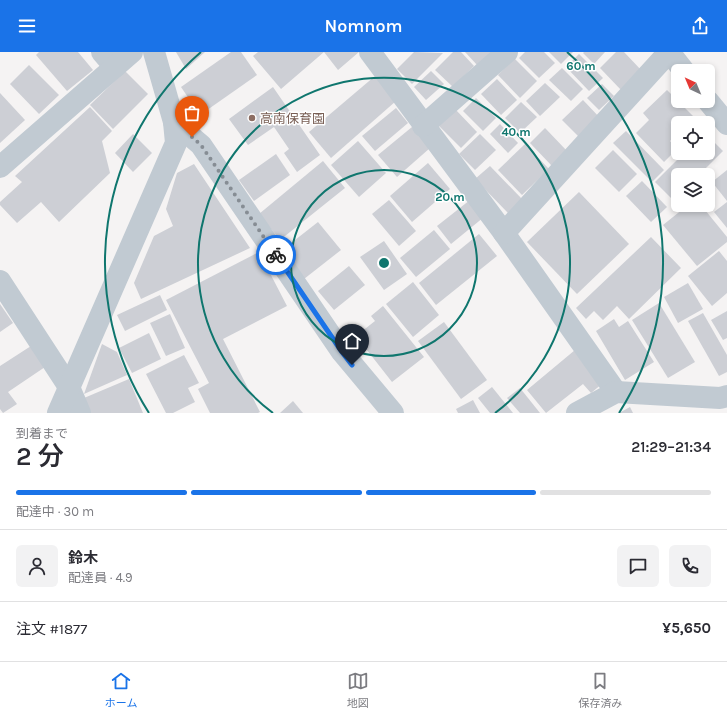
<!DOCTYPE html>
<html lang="ja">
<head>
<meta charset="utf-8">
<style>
  :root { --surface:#fff; --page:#f2f2f3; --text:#2b2b33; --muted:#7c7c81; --line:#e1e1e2; --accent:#1a73e8 }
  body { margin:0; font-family:Karla,"Noto Sans JP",sans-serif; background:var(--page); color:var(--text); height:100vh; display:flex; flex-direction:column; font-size:15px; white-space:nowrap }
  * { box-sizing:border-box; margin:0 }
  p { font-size:13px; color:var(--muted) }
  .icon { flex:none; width:22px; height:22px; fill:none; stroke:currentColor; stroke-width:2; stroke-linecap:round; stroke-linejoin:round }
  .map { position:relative; height:361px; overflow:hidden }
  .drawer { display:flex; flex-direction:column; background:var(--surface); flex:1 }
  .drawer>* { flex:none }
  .needle { width:26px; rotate:316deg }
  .fabs { position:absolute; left:671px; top:12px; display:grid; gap:8px }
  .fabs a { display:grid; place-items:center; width:44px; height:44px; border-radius:6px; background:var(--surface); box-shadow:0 2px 6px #0003; font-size:20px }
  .pin { position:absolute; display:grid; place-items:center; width:34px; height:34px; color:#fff; margin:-41px -17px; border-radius:50% 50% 50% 0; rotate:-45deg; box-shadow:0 0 4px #0007 }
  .pin .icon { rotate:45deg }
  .courier { position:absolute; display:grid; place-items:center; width:40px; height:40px; margin:-20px; border:3px solid #1a73e8; border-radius:50%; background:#fff; color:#222; box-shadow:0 1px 5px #0007 }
  .headline em { font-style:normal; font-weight:600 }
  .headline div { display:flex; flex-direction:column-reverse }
  .headline { display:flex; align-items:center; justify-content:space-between; height:68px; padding:0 16px }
  h1 { font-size:26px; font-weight:600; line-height:30px }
  .bar { display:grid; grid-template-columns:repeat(4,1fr); gap:6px 4px; align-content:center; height:48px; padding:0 16px }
  .bar i { height:5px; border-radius:3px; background:var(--line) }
  .bar .current { background:var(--accent) }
  .bar p { grid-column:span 4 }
  .line { display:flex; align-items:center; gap:10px; padding:0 16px; border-top:1px solid var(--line) }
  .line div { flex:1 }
  .round { display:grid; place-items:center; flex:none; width:42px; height:42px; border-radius:6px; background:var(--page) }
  header { display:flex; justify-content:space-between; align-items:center; height:52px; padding:0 16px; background:var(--accent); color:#fff; font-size:18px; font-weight:600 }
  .menu { display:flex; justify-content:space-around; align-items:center; height:56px; border-top:1px solid var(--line); background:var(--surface); font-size:11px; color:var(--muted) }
  .menu a { display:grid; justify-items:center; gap:2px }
  .menu .current { color:var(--accent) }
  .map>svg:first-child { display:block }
  .building { fill:#cdcfd5 }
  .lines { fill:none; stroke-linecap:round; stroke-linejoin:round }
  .minor { stroke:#c1cad2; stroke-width:22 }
  .done { stroke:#868d94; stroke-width:4; stroke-dasharray:0 7.2 }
  .route { stroke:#1a73e8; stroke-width:5 }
  .ring { fill:none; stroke:#0f766e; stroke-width:2 }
  .education-dot { fill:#8d6e63; stroke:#fff; stroke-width:1.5 }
  .labels { text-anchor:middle; stroke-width:3; stroke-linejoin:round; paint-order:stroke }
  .education-label { font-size:13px; fill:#785e54; stroke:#fff; text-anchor:start }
  .centre { fill:#0f766e; stroke:#fff; stroke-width:2 }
  .ring-label { font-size:12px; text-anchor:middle; font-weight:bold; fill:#0f766e; stroke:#fff; stroke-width:3; stroke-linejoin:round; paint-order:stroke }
</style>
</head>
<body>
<header><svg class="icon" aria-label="menu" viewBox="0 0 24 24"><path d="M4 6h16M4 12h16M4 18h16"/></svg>Nomnom<svg class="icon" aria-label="share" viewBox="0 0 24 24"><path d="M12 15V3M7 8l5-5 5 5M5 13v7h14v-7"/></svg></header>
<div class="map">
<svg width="727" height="361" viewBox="0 0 727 361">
  <rect width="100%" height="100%" fill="#f5f3f3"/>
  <g class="building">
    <polygon points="39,0 78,0 93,18 67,39 36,3"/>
    <polygon points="176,0 205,0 186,17"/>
    <polygon points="231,0 241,0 257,23 200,63 181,35"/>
    <polygon points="258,0 359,0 338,18 324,0 281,37 253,4"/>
    <polygon points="414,0 443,1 412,32 397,17"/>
    <polygon points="453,0 461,0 474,14 453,35 435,18"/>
    <polygon points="465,0 493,0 478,14"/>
    <polygon points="525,0 544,0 555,11 539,26 519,6"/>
    <polygon points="549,0 573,0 561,12"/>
    <polygon points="584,0 605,0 594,12 583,1"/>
    <polygon points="616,0 624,0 642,19 622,39 600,16"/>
    <polygon points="579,2 603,26 589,39 566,15"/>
    <polygon points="514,6 537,29 520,46 498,23"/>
    <polygon points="29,13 59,43 39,62 10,32"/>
    <polygon points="562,16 583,37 571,49 549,28"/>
    <polygon points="125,19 148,42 113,77 90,53"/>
    <polygon points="431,19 444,32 426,48 414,35"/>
    <polygon points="375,24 396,49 331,106 309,80"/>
    <polygon points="497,27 517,48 501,63 481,42"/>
    <polygon points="545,31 560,45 540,64 526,49"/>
    <polygon points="602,32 614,44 599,58 587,46"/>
    <polygon points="273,35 320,103 297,120 284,101 289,97 274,75 248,93 229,67"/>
    <polygon points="667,38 694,65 688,71 678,71 678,81 670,89 677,97 664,110 636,81 649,68 643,61"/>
    <polygon points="0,41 25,68 0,91"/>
    <polygon points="476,46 496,66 483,79 463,59"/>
    <polygon points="583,48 601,67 581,87 562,68"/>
    <polygon points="521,50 537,65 520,81 505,66"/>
    <polygon points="90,55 112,79 102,89 110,121 59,170 41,150 17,171 0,153 0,150 22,130 15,124"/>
    <polygon points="396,56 408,71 375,99 362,84"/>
    <polygon points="455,57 477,80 461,96 438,73"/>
    <polygon points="500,72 518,91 508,101 490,82"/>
    <polygon points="412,75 430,96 397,125 378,103"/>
    <polygon points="545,76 567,99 552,114 530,91"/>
    <polygon points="626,79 664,118 652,130 613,91"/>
    <polygon points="133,82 152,101 133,120 115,101"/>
    <polygon points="480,82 496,98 475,118 459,102"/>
    <polygon points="708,84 723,99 699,123 678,123 678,143 673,148 655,130 679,106 677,104 680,101 708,101"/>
    <polygon points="358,89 386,121 359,145 331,113"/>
    <polygon points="525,92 549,117 522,143 498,118"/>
    <polygon points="613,98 637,122 619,140 595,116"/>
    <polygon points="276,102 290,123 254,149 239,128"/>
    <polygon points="323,109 345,136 280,188 259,162"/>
    <polygon points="428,111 450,137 412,170 390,144"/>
    <polygon points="194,112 250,196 141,247 134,231 154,184 173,174 166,157 177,121"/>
    <polygon points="490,114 522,147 508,161 475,127"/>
    <polygon points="727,118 727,149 712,130"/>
    <polygon points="642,129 667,155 651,170 626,144"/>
    <polygon points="579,140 629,192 577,242 527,190"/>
    <polygon points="389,148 416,179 399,194 372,162"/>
    <polygon points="470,148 484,165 451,192 437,174"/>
    <polygon points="727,150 727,176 714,160"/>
    <polygon points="688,153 701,153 727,185 727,190 697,214 663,173"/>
    <polygon points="318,170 341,198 304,227 281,199"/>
    <polygon points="434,178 450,197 416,225 400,206"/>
    <polygon points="479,182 497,204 436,253 419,231"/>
    <polygon points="651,185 681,216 629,267 617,254 603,268 594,259 586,267 576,256"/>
    <polygon points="384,189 407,222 384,238 360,205"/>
    <polygon points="719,199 727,209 727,241 712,254 688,224"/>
    <polygon points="259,200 287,254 223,287 260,360 258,361 210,361 198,337 209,331 166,248"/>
    <polygon points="349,214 365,233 334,258 318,239"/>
    <polygon points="413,230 439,263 413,285 386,252"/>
    <polygon points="688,231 703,257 678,271 664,245"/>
    <polygon points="160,243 167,258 125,279 117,263"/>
    <polygon points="659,251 695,310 668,326 632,268"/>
    <polygon points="0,252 13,271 0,280"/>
    <polygon points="383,254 424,305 392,330 356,284 375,269 371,264"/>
    <polygon points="727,259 727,286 723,288 711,268"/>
    <polygon points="703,261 727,303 727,320 719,324 688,269"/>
    <polygon points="170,262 185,296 166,304 150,271"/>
    <polygon points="614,267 619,275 628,269 654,310 625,328 596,279"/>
    <polygon points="444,270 487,328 461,347 418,289"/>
    <polygon points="149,281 161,307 132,321 119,296"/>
    <polygon points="102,292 117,300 127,323 84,342"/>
    <polygon points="31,294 45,315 8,340 17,352 3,361 0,357 0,314"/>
    <polygon points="575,298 603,331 591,341 583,332 546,361 527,338"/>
    <polygon points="184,303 199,331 188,336 195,350 173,361 166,361 146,322"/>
    <polygon points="129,327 143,361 90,361 84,346"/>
    <polygon points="492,335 513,361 490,361 478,346"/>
    <polygon points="520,336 540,361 520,361 507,346"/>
    <polygon points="473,348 480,361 458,361 456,357"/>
    <polygon points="293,349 303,361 280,361"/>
    <polygon points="630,355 633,361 619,361"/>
  </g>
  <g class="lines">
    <g class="minor">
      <polyline points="102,0 115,15"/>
      <polyline points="370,0 504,181 616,340"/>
      <polyline points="669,0 684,19"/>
      <polyline points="708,49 727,72"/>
      <polyline points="174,70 201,93 342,300 393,361"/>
      <polyline points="423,74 507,0"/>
      <polyline points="0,115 132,0"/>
      <polyline points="504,181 669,0"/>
      <polyline points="0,229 69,335 80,361"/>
      <polyline points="58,361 176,91 174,70 154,0"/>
      <polyline points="577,361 616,340 720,346 727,344"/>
    </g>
  </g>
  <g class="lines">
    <polyline class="done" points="192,85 201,93 276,203"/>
    <polyline class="route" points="276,203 342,300 352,313"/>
  </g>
  <g class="ring">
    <circle cx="384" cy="211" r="93"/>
    <path d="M273 361A186 186 0 1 1 495 361"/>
    <path d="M149 361A279 279 0 0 1 201 0M567 0A279 279 0 0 1 619 361"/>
  </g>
  <circle class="education-dot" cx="252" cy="66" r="4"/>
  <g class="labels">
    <g class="education-label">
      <text x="260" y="71">高南保育園</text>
    </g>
  </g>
  <circle cx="384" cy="211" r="6" class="centre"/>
  <g class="ring-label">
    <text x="581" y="18">60 m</text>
    <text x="516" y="84">40 m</text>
    <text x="450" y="149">20 m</text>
  </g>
</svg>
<div class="fabs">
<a><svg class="needle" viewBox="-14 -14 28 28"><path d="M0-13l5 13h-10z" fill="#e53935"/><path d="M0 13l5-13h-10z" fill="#7c7c81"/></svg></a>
<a><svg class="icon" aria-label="locate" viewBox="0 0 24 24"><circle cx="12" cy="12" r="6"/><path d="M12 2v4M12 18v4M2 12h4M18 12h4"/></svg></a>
<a><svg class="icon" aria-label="layers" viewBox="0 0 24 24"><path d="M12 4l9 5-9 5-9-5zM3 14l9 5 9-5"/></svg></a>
</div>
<div class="pin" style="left:192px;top:85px;background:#ea580c"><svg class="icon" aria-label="bag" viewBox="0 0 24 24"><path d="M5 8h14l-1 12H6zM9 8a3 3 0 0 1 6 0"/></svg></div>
<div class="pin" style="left:352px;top:313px;background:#1f2937"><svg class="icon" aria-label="home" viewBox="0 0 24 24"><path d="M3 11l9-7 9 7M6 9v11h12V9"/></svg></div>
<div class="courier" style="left:276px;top:203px"><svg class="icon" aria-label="bike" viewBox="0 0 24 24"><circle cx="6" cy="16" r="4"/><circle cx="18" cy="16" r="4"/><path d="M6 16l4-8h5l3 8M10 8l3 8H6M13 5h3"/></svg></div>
</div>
<section class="drawer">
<div class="headline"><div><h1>2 分</h1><p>到着まで</p></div><em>21:29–21:34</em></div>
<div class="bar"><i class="current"></i><i class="current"></i><i class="current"></i><i></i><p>配達中 · 30 m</p></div>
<div class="line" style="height:72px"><a class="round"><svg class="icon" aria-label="person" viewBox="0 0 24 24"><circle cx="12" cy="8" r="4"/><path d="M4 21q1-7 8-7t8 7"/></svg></a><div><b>鈴木</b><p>配達員 · 4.9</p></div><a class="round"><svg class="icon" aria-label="chat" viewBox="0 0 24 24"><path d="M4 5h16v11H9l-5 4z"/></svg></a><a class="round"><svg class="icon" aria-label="phone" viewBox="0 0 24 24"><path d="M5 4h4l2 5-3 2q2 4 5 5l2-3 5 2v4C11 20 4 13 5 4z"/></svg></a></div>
<div class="line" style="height:52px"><div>注文 #1877</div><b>¥5,650</b></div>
</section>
<nav class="menu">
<a class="current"><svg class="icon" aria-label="home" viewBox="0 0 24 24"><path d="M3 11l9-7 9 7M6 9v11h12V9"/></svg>ホーム</a>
<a><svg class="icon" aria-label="map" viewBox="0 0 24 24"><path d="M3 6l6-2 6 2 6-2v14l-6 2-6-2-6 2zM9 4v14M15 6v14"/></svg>地図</a>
<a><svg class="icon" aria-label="saved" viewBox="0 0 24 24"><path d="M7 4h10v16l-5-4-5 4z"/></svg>保存済み</a>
</nav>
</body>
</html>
